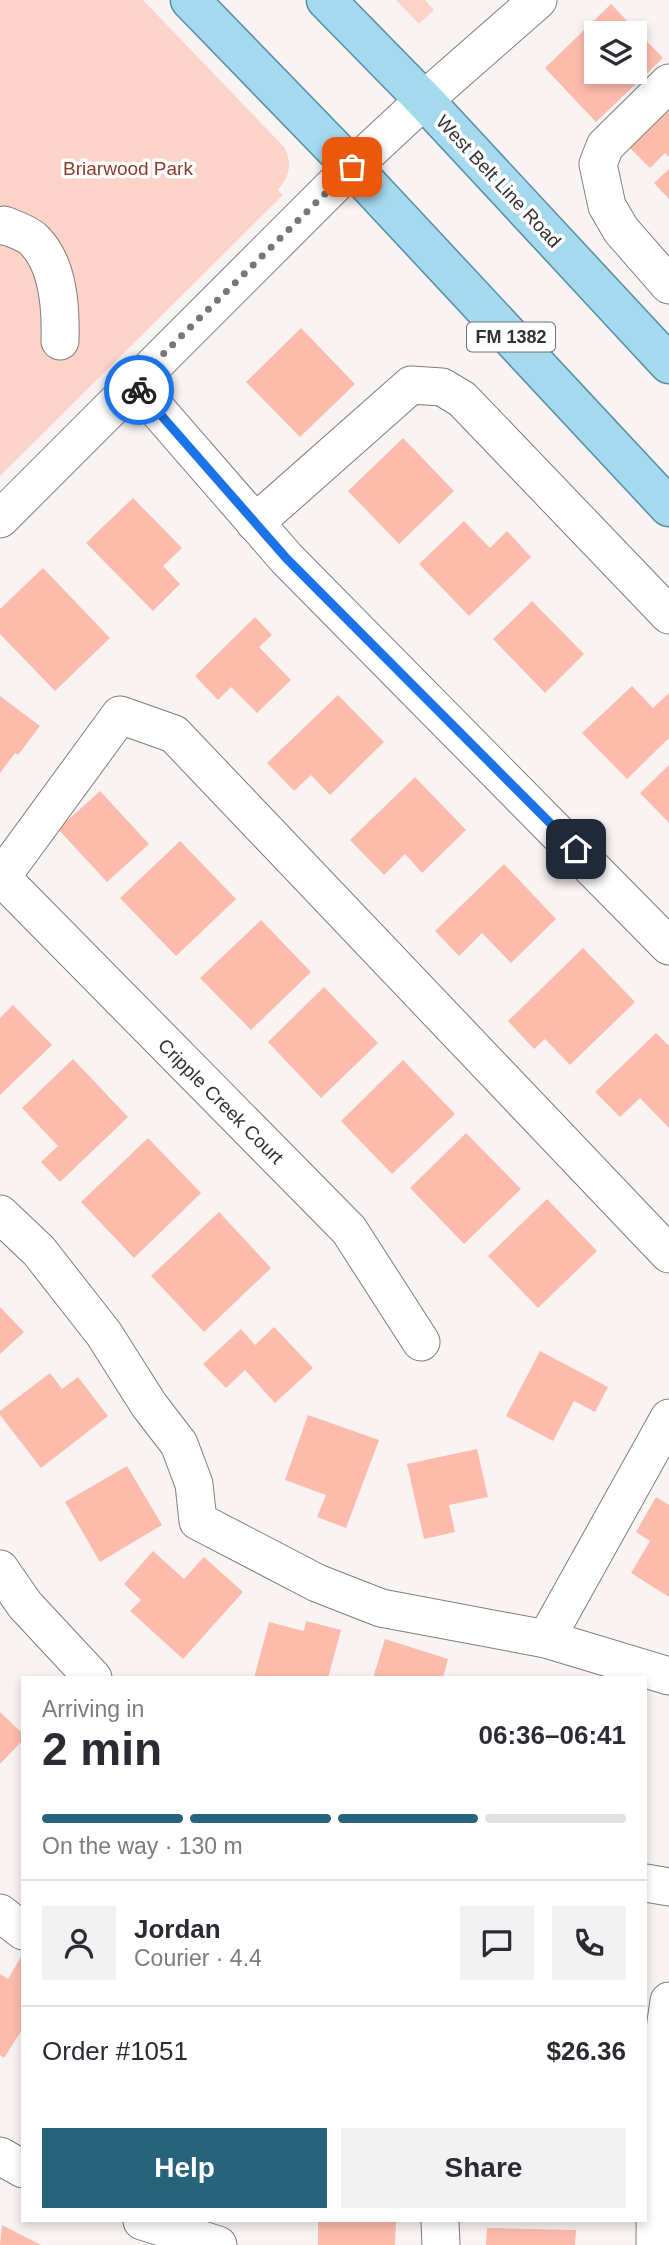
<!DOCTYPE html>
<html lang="en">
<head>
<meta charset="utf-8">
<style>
  :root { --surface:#fff; --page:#f2f2f3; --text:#2b2b33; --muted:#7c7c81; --line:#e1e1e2; --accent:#27647b }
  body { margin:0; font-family:Helvetica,sans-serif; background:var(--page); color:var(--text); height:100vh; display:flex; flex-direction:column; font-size:26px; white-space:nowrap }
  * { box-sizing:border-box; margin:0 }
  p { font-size:23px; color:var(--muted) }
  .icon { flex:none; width:38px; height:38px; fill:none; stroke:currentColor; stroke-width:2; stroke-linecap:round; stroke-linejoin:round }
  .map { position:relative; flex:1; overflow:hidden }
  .sheet { position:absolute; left:21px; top:1676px; width:626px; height:546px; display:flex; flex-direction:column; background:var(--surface); border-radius:0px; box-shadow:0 4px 10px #0003 }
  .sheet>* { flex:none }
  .fabs { position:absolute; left:584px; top:21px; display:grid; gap:14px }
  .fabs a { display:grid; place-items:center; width:63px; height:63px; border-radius:0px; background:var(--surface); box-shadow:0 4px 10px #0003; font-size:35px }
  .pin { position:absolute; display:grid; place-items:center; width:60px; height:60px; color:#fff; margin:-30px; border-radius:14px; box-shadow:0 4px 10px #0006 }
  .courier { position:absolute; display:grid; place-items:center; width:70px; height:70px; margin:-35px; border:5px solid #1a73e8; border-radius:50%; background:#fff; color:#222; box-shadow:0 2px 9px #0007 }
  .summary em { font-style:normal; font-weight:800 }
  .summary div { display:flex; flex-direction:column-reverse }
  .summary { display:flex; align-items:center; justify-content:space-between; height:119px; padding:0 21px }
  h1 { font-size:46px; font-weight:800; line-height:52px }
  .bar { display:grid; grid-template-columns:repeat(4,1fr); gap:10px 7px; align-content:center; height:84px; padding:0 21px }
  .bar i { height:9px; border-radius:5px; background:var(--line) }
  .bar .selected { background:var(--accent) }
  .bar p { grid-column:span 4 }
  .line { display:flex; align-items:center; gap:18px; padding:0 21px; border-top:2px solid var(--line) }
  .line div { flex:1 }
  .round { display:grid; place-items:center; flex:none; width:74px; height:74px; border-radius:0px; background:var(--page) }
  .cta { display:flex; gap:14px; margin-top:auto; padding:14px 21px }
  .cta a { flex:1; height:80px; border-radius:0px; background:var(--accent); color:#fff; font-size:28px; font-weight:800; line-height:80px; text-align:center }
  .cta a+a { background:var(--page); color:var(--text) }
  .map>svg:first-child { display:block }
  .green { fill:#fbd3c9 }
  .building { fill:#fdbbac; fill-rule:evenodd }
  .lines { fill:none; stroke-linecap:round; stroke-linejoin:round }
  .minor-casing { stroke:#817d7c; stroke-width:39 }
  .major-casing { stroke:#558ea5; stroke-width:41 }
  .minor { stroke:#fff; stroke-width:37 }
  .major { stroke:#a4d9ee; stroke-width:38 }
  .done { stroke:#797676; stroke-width:7; stroke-dasharray:0 12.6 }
  .route { stroke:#1a73e8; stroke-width:9 }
  .labels { text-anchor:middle; stroke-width:7; stroke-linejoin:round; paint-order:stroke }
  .shield { fill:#fff; stroke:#717070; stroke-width:2 }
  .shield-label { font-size:18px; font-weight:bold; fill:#343232 }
  .park-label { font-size:19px; fill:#8a3d2c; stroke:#fff }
  .street-label { font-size:19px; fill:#343232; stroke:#fff }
</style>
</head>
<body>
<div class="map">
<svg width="669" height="2245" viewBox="0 0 669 2245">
  <rect width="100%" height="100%" fill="#f9f4f3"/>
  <g class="green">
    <path d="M0 0H143L285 148C292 165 290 175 278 190L283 195 0 476Z"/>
    <polygon points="396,0 425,0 434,10 419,24"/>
  </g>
  <g class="building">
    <path d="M611 4 663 58 596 122 545 68ZM597 33H635V72H597Z"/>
    <polygon points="669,109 669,157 665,153 650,168 629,147"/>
    <polygon points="669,169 669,199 654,183"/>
    <polygon points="301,328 355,384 300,437 246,382"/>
    <polygon points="403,438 454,491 399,544 348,491"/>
    <polygon points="133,498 182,548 163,566 180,584 153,611 86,543"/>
    <polygon points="464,521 490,548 507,531 531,557 469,616 419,564"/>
    <polygon points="43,568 110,638 55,691 0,634 0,609"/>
    <polygon points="532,601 584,654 545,693 493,639"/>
    <polygon points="255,617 272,635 259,647 291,680 257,713 231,687 218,700 195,676"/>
    <polygon points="632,686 653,708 669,693 669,738 627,779 582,733"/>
    <polygon points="338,695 384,742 330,795 311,775 294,791 267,763"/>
    <polygon points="0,696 40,726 18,755 15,753 0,773"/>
    <polygon points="669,765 669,823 640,793"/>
    <polygon points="415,777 466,830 422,873 405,854 384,875 350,840"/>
    <polygon points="100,791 149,844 107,882 58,829"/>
    <polygon points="180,841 236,899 176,956 120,898"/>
    <polygon points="504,864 556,919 511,963 482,933 459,956 435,931"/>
    <polygon points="261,920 311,972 251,1030 200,978"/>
    <polygon points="583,948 635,1002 570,1065 545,1039 534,1049 508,1021"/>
    <polygon points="324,987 378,1043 321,1098 268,1042"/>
    <polygon points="13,1005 52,1045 0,1095 0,1018"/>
    <polygon points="656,1033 669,1046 669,1128 640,1098 620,1117 595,1092"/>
    <polygon points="73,1059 128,1117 60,1182 41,1162 58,1146 22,1108"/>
    <polygon points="403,1060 455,1114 392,1174 341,1121"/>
    <polygon points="466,1133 521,1189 464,1244 410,1188"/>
    <polygon points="148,1138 201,1193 134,1258 81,1202"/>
    <polygon points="547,1199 597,1251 538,1308 488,1256"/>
    <polygon points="219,1212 271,1268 204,1332 151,1276"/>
    <polygon points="0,1307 24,1332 0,1354"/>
    <polygon points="274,1327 313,1368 275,1403 245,1370 226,1388 203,1364 241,1329 255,1345"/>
    <polygon points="540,1351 608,1387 595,1412 574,1401 553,1441 506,1416"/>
    <polygon points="50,1373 62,1389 78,1377 108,1416 41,1468 0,1415 0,1411"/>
    <polygon points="308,1415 379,1440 346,1528 317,1517 326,1495 285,1480"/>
    <polygon points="477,1449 488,1497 449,1505 455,1532 424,1539 407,1464"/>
    <polygon points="127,1466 162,1525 100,1562 65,1502"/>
    <polygon points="656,1497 669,1505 669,1597 631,1573 650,1541 636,1532"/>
    <polygon points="153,1551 184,1579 204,1557 243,1592 183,1659 130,1611 141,1600 124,1584"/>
    <polygon points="306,1621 341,1630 328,1678 254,1678 269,1622 304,1631"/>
    <polygon points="385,1639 448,1659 443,1678 373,1678"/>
    <polygon points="0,1712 23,1734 23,1740 0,1764"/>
    <polygon points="21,1957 23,1959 23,2028 4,2058 0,2055 0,1974 8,1979"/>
    <polygon points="318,2221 396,2221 395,2245 318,2245"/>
    <polygon points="2,2225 41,2245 0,2245"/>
    <polygon points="487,2228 576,2230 575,2245 486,2245"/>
  </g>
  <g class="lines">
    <defs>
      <g id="minor">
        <polyline points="669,83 605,146 598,164 607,206 621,230 669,285"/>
        <path d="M0 226 4 225C13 229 27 233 34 240 59 265 61 308 60 341"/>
        <polyline points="134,383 287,559 669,946"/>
        <polyline points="0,519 352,167 424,100 538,0"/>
        <polyline points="255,523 411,385 442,387 462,399 669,615"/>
        <polyline points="0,876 349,1230 421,1342"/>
        <polyline points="0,879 120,715 174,734 669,1254"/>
        <polyline points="0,1214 39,1251 104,1334 149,1405 179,1444 194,1484 198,1521 317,1583 381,1608 546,1639 669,1676"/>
        <polyline points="0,1569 25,1605 93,1678"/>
        <polyline points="546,1639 669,1418"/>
        <polyline points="646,1883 669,1887"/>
        <polyline points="0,1913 23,1931"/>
        <polyline points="0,2156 23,2169"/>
        <polyline points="142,2221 218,2245"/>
        <polyline points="440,2221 441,2245"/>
        <polyline points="655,2245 656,2093 669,2001"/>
      </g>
      <g id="major">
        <polyline points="190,0 352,167 669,507"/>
        <polyline points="326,0 424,100 669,364"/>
      </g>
    </defs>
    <use href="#minor" class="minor-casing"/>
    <use href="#major" class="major-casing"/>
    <use href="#minor" class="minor"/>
    <use href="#major" class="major"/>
  </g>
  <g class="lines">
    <polyline class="done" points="139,390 134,383 352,167"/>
    <polyline class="route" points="139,390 287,559 576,849"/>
  </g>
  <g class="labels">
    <rect class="shield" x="467" y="322.5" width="88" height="29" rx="5"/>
    <g class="shield-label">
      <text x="511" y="343">FM 1382</text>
    </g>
    <g class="park-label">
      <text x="128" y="175">Briarwood Park</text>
    </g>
    <g class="street-label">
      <text transform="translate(499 181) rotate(47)" y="7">West Belt Line Road</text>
      <text transform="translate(221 1101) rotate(45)" y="7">Cripple Creek Court</text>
    </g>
  </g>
</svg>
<div class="fabs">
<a><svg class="icon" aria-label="layers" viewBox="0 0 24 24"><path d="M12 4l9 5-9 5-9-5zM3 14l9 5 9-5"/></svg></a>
</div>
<div class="pin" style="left:352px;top:167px;background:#ea580c"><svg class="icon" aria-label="bag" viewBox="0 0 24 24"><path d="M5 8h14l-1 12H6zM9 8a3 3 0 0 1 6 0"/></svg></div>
<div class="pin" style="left:576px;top:849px;background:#1f2937"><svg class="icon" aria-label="home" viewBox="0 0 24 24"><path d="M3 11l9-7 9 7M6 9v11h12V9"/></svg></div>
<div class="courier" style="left:139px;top:390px"><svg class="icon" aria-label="bike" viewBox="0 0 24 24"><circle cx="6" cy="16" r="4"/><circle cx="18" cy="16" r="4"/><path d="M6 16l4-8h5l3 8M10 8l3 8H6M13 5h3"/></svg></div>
<section class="sheet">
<div class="summary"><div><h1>2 min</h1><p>Arriving in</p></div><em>06:36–06:41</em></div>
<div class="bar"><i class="selected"></i><i class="selected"></i><i class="selected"></i><i></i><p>On the way · 130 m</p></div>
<div class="line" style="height:126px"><a class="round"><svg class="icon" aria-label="person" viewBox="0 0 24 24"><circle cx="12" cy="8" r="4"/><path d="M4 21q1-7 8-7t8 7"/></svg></a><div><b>Jordan</b><p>Courier · 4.4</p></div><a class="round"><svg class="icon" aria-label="chat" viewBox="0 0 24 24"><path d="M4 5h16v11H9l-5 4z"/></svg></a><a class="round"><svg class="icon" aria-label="phone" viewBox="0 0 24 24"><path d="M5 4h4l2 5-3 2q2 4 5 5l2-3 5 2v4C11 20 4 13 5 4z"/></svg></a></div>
<div class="line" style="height:91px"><div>Order #1051</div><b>$26.36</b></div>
<div class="cta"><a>Help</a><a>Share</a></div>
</section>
</div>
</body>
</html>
